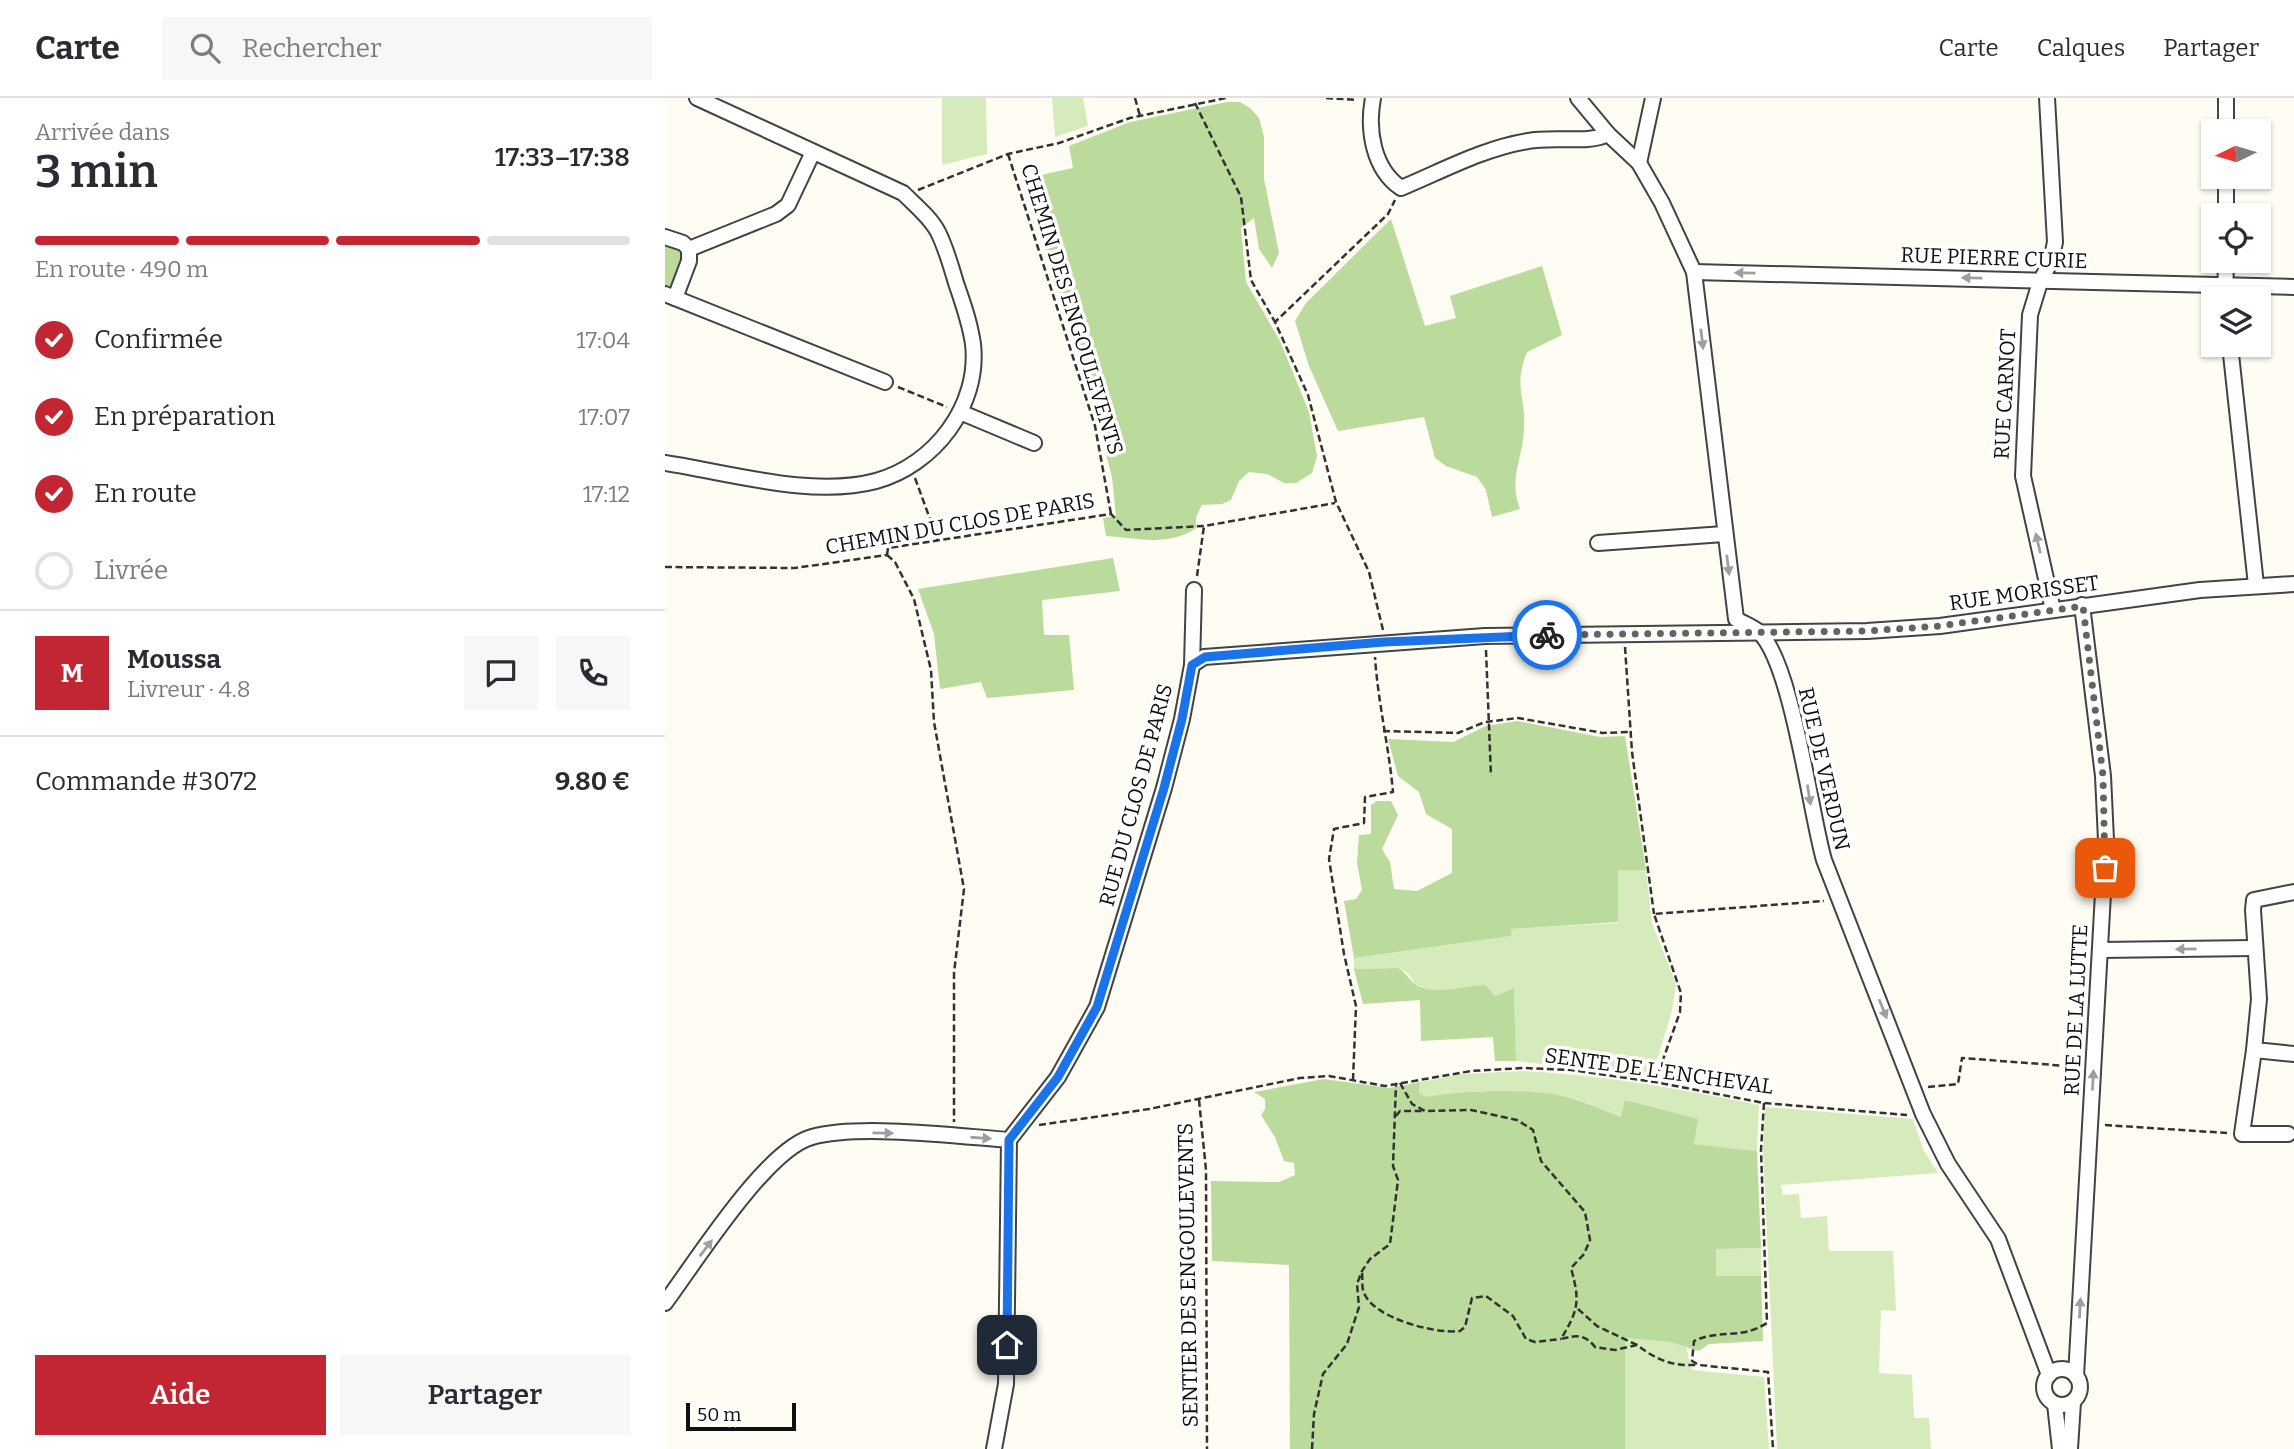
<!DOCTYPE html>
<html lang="fr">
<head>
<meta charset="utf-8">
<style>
  :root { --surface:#fff; --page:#f7f7f7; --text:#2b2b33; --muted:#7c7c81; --line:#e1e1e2; --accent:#c22633 }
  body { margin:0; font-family:Bitter,serif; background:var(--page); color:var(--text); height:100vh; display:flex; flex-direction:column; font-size:26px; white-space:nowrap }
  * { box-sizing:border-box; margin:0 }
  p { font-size:23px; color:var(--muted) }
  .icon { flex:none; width:38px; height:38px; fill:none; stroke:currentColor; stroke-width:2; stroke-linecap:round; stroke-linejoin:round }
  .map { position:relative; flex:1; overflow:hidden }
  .sheet { display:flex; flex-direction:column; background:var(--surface); width:665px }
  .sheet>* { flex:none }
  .needle { width:46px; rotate:265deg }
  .fabs { position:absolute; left:1536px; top:21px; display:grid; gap:14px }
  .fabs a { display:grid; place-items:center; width:70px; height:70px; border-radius:0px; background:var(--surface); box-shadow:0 2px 5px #0004; font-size:35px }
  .scale { position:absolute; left:21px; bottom:18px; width:110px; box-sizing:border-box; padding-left:7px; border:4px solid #101010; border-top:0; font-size:19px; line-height:24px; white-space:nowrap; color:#101010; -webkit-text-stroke:5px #fff; paint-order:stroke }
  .pin { position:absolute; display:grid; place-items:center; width:60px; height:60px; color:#fff; margin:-30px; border-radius:14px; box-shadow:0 4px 10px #0006 }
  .courier { position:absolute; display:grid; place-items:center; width:70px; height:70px; margin:-35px; border:5px solid #1a73e8; border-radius:50%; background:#fff; color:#222; box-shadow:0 2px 9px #0007 }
  .headline em { font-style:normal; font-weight:600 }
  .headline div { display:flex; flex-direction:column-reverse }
  .headline { display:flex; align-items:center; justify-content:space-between; height:119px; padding:0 35px }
  h1 { font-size:46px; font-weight:600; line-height:52px }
  .bar { display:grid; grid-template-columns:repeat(4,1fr); gap:10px 7px; align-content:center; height:84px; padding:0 35px }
  .bar i { height:9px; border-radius:5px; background:var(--line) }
  .bar .current { background:var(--accent) }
  .bar p { grid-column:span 4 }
  .line { display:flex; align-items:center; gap:18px; padding:0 35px; border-top:2px solid var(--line) }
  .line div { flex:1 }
  .round { display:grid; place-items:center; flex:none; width:74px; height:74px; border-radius:0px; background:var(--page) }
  ol { padding:0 35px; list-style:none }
  li { display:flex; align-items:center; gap:21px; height:77px }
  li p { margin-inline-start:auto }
  li .icon { padding:7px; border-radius:50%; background:var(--accent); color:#fff; stroke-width:4 }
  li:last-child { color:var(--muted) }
  li i { width:38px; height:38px; border:4px solid var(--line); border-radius:50% }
  .action { display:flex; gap:14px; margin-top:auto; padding:14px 35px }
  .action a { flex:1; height:80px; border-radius:0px; background:var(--accent); color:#fff; font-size:28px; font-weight:600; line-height:80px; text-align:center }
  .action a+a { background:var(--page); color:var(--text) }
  header { display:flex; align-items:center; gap:42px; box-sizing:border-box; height:98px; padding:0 35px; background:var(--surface); border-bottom:2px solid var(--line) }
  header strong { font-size:33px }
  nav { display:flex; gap:38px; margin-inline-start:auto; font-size:24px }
  .search { width:490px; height:63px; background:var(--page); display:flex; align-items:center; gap:18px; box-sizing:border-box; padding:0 24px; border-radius:0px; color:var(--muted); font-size:26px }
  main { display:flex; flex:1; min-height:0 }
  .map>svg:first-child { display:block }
  .green { fill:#d6ebbc }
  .forest { fill:#badb9b }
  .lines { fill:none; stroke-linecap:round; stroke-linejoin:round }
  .minor-casing { stroke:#434343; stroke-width:18 }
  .path { stroke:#323232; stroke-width:2.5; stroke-dasharray:7 3.5; stroke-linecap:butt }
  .minor { stroke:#fff; stroke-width:14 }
  .oneway { fill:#9f9f9f }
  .done { stroke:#64635f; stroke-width:7; stroke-dasharray:0 12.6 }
  .route { stroke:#1a73e8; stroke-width:9 }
  .labels { text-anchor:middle; stroke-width:7; stroke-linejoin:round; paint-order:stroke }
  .street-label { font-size:21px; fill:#101010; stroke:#fff }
</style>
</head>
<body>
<header>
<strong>Carte</strong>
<div class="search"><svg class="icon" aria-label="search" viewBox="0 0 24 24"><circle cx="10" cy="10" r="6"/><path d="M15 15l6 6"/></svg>Rechercher</div>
<nav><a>Carte</a><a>Calques</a><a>Partager</a></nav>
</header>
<main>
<section class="sheet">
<div class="headline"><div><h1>3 min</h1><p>Arrivée dans</p></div><em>17:33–17:38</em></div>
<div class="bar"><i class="current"></i><i class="current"></i><i class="current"></i><i></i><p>En route · 490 m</p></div>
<ol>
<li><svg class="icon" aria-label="check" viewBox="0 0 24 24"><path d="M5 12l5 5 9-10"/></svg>Confirmée<p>17:04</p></li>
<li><svg class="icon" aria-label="check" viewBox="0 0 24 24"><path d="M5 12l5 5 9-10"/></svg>En préparation<p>17:07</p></li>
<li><svg class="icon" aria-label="check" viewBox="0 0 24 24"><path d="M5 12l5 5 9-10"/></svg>En route<p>17:12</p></li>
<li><i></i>Livrée</li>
</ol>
<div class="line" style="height:126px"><b class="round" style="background:var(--accent);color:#fff">M</b><div><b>Moussa</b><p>Livreur · 4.8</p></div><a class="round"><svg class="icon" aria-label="chat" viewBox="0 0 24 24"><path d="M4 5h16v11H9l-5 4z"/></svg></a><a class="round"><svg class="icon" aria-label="phone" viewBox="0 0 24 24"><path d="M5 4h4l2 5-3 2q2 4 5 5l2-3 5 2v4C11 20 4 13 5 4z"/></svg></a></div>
<div class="line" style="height:91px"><div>Commande #3072</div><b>9.80 €</b></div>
<div class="action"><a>Aide</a><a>Partager</a></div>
</section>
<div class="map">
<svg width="1629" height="1351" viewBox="0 0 1629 1351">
  <rect width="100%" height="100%" fill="#fffcf3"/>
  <g class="green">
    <polygon points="277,0 321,0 322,56 277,67"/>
    <polygon points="387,0 418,0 423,28 390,39"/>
    <polygon points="953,772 981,772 987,825 1011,886 1007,913 987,978 851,963 849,890 830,898 764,892 750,886 743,875 733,870 689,871 689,860 846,838 846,831 953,825"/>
    <path d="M859 973C938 977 1016 991 1094 1007L1092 1053 1029 1046 982 1008 961 1002 957 1019C934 1010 910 998 885 996 846 992 800 991 761 1000L754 995 755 984 796 976Z"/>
    <polygon points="1100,1009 1248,1021 1258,1051 1273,1075 1116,1087 1118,1097 1134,1096 1136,1120 1162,1118 1164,1153 1228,1153 1231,1213 1216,1212 1214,1275 1247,1277 1249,1320 1264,1320 1266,1351 1112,1351 1098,1052"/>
    <polygon points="1096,1150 1096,1178 1051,1178 1051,1151"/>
    <polygon points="960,1240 1005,1244 1021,1249 1027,1272 1099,1279 1104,1351 960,1351"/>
  </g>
  <g class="forest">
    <path d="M562 4H575L585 10 594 20 599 39V81L614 155 607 170 594 151 589 120 576 130 581 184 615 243 644 314 652 358 647 375 631 385H619L602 376 584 374 574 383 566 402 557 406 537 407 531 419V430C505 449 471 440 441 438L438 420 451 418 447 379 418 270 358 81 408 70 404 48 465 24Z"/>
    <path d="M726 121 760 228 791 220 785 198 877 168 897 237 862 254C848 289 861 298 859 330 858 362 843 379 855 411L827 419 821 392 812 379 781 368 770 360 759 319 673 333 644 268 630 223 641 205Z"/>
    <polygon points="0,145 14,150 19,160 10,185 0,190"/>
    <polygon points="448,460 455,493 377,502 379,537 404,537 409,592 322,600 316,584 275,591 269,536 253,491"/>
    <polygon points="852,623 935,639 960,638 981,772 953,772 953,824 846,831 846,838 689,860 679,803 691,801 697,792 692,765 694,737 706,736 706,707 712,703 726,703 733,717 717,751 725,764 729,791 752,793 787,775 787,731 761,716 754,694 733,678 723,641 788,644 821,628"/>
    <path d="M733 870C742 875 745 884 753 888 771 897 801 888 820 887L830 898 849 890 851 963H830L828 939 756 943 755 902 698 906 689 871Z"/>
    <path d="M659 981 724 990 755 984 754 995 761 999C794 992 855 991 888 996 912 1000 934 1010 956 1019L960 1002 1033 1021 1029 1046 1092 1053 1096 1150 1051 1151V1178H1096L1098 1243 1044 1246 1034 1253 1005 1244 960 1240V1351H625L624 1167 547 1163 546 1083 614 1084 630 1077 629 1065 619 1063 610 1039 596 1017 600 1011V1001L589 994Z"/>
  </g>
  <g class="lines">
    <defs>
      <g id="minor">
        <path d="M708 0C702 32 708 71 736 90 777 73 819 50 863 43 888 38 924 46 943 36"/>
        <path d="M913 0 943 36 974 65 997 105 1029 174 1071 521C1078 525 1088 529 1094 534 1127 565 1145 713 1159 762L1258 1016 1283 1066 1333 1141 1384 1277"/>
        <polyline points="1382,0 1390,144 1386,163 1375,184 1365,217 1358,378 1388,512"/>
        <polyline points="1561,0 1561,33"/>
        <polyline points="974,65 988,0"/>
        <polyline points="1561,79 1561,117"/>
        <polyline points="0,139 18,145 24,151 111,116 123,107 148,54"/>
        <polyline points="1029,174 1629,189"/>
        <polyline points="0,196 220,284"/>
        <polyline points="10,200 24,163 24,151"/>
        <polyline points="1560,201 1561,163"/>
        <polyline points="1565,247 1591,487"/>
        <polyline points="295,314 369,345"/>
        <path d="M0 365C65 375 147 400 211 383 269 367 315 308 308 246 305 225 298 205 291 185 286 168 281 150 273 134 265 119 250 107 238 95L32 0"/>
        <polyline points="933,445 1059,436"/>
        <polyline points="527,567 529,492"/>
        <polyline points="1629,794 1589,802 1588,812 1594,901 1589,952 1629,956"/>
        <polyline points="1436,852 1589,850"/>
        <polyline points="1589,952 1577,1036 1623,1036"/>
        <polyline points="344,1042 393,979 432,909 499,690 517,621 527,567 539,559 820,538 1202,533 1275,528 1535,492 1629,486"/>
        <path d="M0 1205C30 1165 101 1051 147 1039 194 1026 292 1038 344 1042"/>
        <circle cx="1397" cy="1289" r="18"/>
        <polyline points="1411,1278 1441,742 1438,678 1417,507"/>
        <polyline points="1390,1306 1395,1351"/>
        <polyline points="329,1351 341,1286 344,1042"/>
        <polyline points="1405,1351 1408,1304"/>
      </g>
    </defs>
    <use href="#minor" class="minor-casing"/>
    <g class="path">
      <polyline points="470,0 475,18"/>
      <polyline points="661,0 692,2"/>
      <polyline points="530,5 576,99 586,182 610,224"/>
      <polyline points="343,56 430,328 446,416"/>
      <polyline points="253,92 343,56 394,45 465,20 561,0"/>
      <polyline points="233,289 282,309"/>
      <polyline points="250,380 273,443"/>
      <polyline points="222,457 230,464 249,501 266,572 269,624 299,791 289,875 289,1024"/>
      <polyline points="222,457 223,450 446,416 461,432 539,428 670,405"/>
      <polyline points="0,469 130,470 222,457"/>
      <polyline points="532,478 539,428"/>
      <polyline points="718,532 704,474 671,404 643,297 610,224 723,116 730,102"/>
      <polyline points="960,549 967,654 989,816"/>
      <polyline points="821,552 826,678"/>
      <polyline points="718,633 793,635 820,624 853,620 938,635 965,634"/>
      <path d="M688 982 691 908 679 856 664 761 669 731 699 725 700 699 728 694C724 649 713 605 710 559"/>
      <polyline points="990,984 1015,914 1016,895 989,816 1159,803"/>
      <path d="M735 985 747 1006 760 1013 806 1012 852 1022 868 1032 876 1063 920 1114 925 1142 919 1156 906 1170C915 1203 914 1211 896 1241 911 1237 920 1236 930 1249L950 1252 972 1247C993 1263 1007 1268 1034 1267"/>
      <polyline points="1263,989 1293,986 1297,960 1415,969"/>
      <polyline points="534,1002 541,1072 542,1351"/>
      <path d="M1099 1005 1096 1052 1102 1225C1076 1242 1053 1231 1029 1243L1027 1263 1034 1267 1103 1274 1108 1351"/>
      <polyline points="731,1018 735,1013 757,1013"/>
      <polyline points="374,1027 484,1011 635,980 664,978 720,988 806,973 859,970 906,972 990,984 1099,1005 1242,1017"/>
      <polyline points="1440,1027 1562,1035"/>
      <path d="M697 1175C698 1183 696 1191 700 1197 712 1221 770 1236 795 1233L800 1229 807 1200 821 1198 848 1218 861 1241 870 1244 896 1241"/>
      <polyline points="913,1211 932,1228 972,1247"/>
      <polyline points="647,1351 649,1316 658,1276 682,1246 694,1209 692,1186 697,1173 705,1161 725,1146 733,1082 728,1068 731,986"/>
    </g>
    <use href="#minor" class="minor"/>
  </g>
  <defs><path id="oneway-solid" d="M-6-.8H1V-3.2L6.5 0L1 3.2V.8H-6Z" transform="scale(1.75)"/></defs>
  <g class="oneway">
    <use href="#oneway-solid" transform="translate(1080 175) rotate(-179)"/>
    <use href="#oneway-solid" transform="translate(1307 180) rotate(-179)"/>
    <use href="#oneway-solid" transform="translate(1037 241) rotate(83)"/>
    <use href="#oneway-solid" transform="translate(1373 445) rotate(-103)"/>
    <use href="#oneway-solid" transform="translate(1063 467) rotate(83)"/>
    <use href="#oneway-solid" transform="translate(1144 697) rotate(81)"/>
    <use href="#oneway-solid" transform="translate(1521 851) rotate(179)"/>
    <use href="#oneway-solid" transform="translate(1218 911) rotate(68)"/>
    <use href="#oneway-solid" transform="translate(1428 982) rotate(-87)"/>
    <use href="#oneway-solid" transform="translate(218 1035) rotate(1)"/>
    <use href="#oneway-solid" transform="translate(316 1040) rotate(4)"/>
    <use href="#oneway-solid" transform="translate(41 1150) rotate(-53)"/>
    <use href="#oneway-solid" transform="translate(1415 1210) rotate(-87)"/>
  </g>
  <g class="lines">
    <polyline class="done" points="882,537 1202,533 1275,528 1418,508 1438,678 1440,770"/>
    <polyline class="route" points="342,1247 344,1042 393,979 432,909 499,690 517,621 527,567 540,559 719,544 882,537"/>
  </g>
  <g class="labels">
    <g class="street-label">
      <text transform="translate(1329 160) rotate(2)" y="7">RUE PIERRE CURIE</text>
      <text transform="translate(407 211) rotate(73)" y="7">CHEMIN DES ENGOULEVENTS</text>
      <text transform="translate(1340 296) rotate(-87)" y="7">RUE CARNOT</text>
      <text transform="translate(295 426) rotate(-10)" y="7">CHEMIN DU CLOS DE PARIS</text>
      <text transform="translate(1359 495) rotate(-8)" y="7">RUE MORISSET</text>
      <text transform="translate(1159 671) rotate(77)" y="7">RUE DE VERDUN</text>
      <text transform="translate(471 697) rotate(-75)" y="7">RUE DU CLOS DE PARIS</text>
      <text transform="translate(1411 912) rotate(-87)" y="7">RUE DE LA LUTTE</text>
      <text transform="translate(994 973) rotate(8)" y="7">SENTE DE L'ENCHEVAL</text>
      <text transform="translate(523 1177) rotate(-91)" y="7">SENTIER DES ENGOULEVENTS</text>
    </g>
  </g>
</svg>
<div class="fabs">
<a><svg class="needle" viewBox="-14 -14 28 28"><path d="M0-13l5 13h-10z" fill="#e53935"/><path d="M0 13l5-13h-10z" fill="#7c7c81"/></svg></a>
<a><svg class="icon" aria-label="locate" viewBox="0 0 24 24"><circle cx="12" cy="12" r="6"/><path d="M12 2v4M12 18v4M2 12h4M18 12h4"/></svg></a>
<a><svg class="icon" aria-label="layers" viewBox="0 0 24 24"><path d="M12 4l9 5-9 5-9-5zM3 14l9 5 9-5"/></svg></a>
</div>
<div class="scale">50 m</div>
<div class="pin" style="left:1440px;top:770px;background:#ea580c"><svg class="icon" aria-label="bag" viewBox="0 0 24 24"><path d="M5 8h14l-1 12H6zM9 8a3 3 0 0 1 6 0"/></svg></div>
<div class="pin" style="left:342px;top:1247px;background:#1f2937"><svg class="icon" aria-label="home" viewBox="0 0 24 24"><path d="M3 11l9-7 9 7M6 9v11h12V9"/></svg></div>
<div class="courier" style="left:882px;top:537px"><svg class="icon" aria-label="bike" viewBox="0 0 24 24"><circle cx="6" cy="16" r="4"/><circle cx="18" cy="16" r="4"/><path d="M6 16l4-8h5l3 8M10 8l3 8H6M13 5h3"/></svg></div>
</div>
</main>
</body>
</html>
